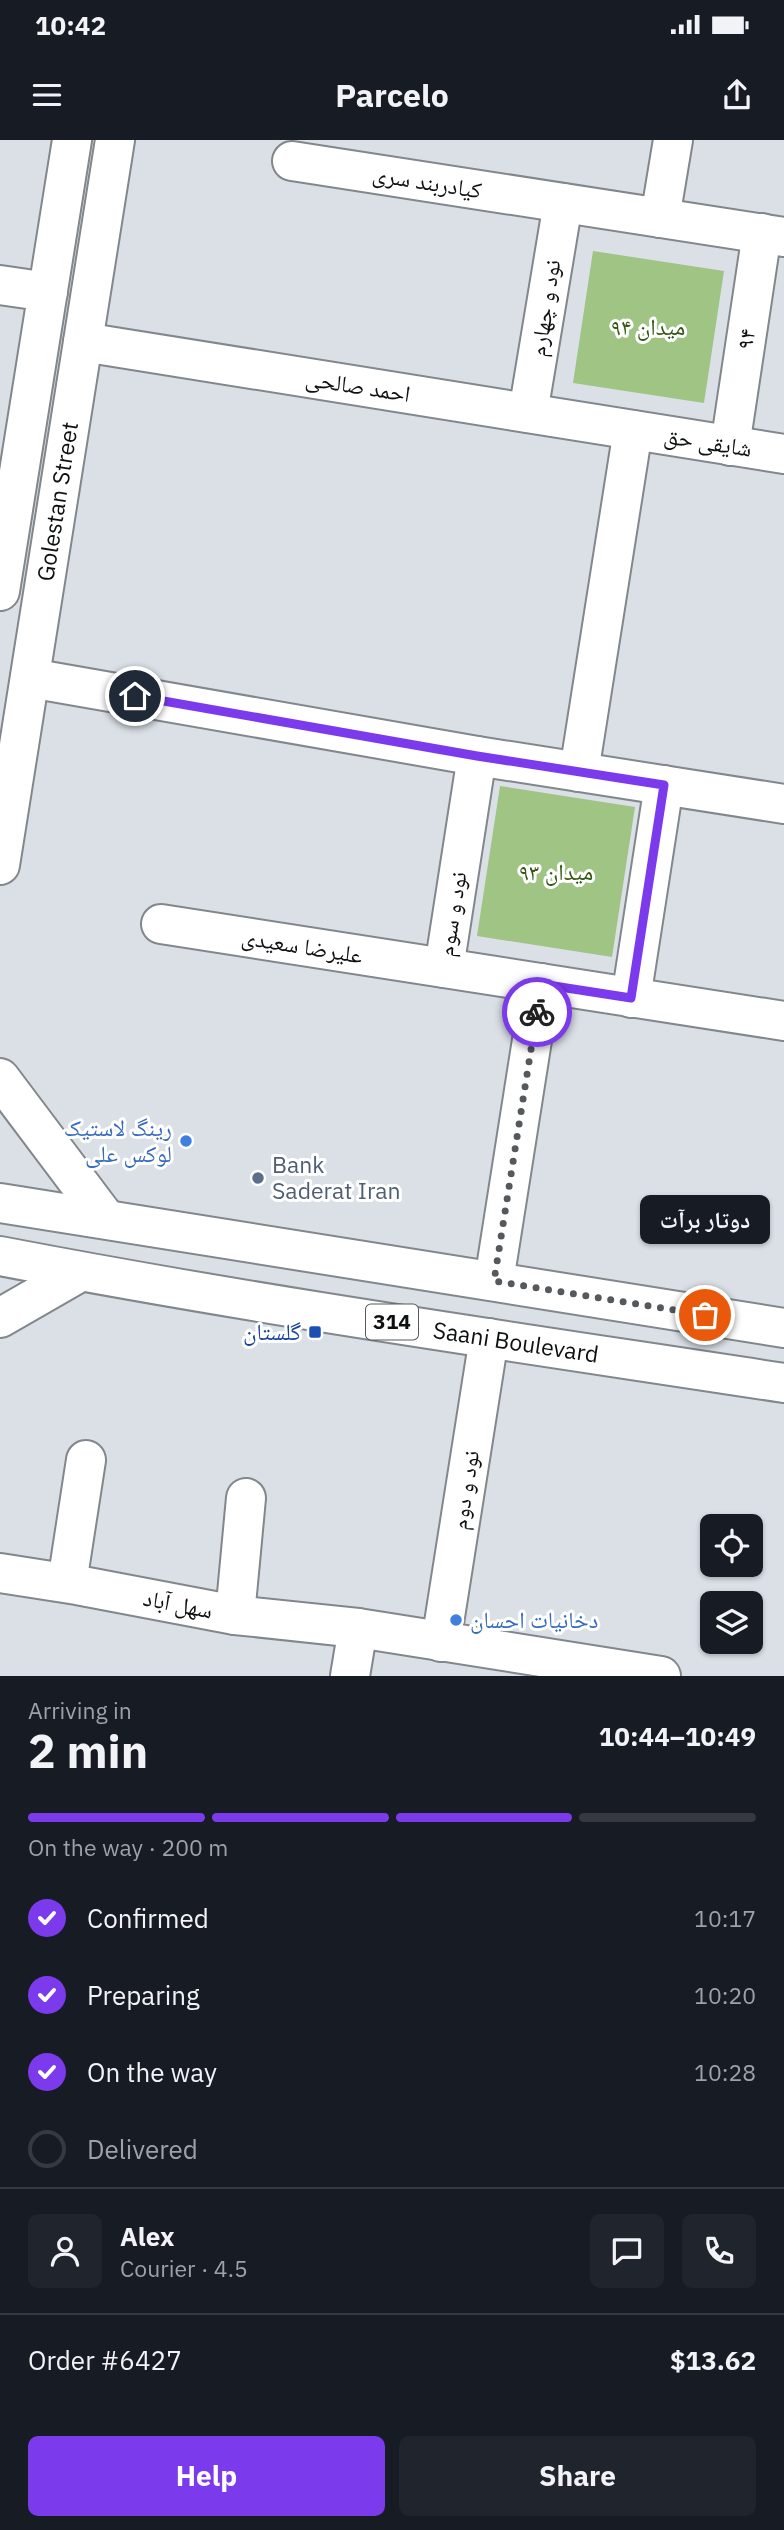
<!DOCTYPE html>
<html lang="en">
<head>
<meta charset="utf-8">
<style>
  :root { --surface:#171b24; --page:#20242c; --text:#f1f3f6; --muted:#9ea1a6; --line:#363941; --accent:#7c3aed }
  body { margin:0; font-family:"IBM Plex Sans","Noto Naskh Arabic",sans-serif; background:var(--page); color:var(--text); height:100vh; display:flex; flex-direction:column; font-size:26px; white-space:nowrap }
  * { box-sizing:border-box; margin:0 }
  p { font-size:23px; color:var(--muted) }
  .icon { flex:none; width:38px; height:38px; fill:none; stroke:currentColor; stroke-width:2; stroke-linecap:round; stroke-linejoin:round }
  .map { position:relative; height:1536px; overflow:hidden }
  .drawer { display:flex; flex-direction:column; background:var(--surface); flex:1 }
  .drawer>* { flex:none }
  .fabs { position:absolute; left:700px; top:1374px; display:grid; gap:14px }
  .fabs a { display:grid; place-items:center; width:63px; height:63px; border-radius:10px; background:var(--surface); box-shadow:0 2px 5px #0004; font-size:35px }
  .pin { position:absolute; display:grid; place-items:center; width:60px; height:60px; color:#fff; margin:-30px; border:4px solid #fff; border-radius:50%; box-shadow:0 2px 7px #0007 }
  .courier { position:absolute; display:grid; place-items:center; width:70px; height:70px; margin:-35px; border:5px solid #7c3aed; border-radius:50%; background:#fff; color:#222; box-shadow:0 2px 9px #0007 }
  .bubble { position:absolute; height:49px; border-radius:10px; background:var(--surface); box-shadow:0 2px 5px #0004; font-size:23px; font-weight:700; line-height:49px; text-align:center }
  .overview em { font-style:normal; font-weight:700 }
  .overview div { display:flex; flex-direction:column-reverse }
  .overview { display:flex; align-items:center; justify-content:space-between; height:119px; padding:0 28px }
  h1 { font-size:46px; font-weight:700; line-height:52px }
  .bar { display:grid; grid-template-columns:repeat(4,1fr); gap:10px 7px; align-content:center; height:84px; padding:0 28px }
  .bar i { height:9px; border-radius:5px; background:var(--line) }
  .bar .current { background:var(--accent) }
  .bar p { grid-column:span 4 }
  .line { display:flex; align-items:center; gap:18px; padding:0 28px; border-top:2px solid var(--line) }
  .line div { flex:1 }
  .round { display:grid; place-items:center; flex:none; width:74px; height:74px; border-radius:10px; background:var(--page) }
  ol { padding:0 28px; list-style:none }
  li { display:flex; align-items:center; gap:21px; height:77px }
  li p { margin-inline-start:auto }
  li .icon { padding:7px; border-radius:50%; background:var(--accent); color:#fff; stroke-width:4 }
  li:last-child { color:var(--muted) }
  li i { width:38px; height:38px; border:4px solid var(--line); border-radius:50% }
  .button { display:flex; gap:14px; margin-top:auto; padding:14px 28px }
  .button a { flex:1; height:80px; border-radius:10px; background:var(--accent); color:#fff; font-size:28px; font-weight:700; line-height:80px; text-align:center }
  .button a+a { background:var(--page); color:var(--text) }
  .status { display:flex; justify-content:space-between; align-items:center; height:49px; padding:0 35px; background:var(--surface); direction:ltr }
  .status svg { height:19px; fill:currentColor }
  header { display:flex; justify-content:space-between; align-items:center; height:91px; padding:0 28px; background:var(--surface); font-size:32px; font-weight:700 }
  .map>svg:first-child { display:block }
  .green { fill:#9fc484 }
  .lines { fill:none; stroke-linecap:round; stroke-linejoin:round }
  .minor-casing { stroke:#82878c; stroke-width:42 }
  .major-casing { stroke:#82878c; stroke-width:42 }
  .minor { stroke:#fff; stroke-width:38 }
  .major { stroke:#fff; stroke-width:38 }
  .done { stroke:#55595c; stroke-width:7; stroke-dasharray:0 12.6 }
  .route { stroke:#7c3aed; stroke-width:9 }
  .shop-dot { fill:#3f7fe0; stroke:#fff; stroke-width:2.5 }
  .service-dot { fill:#5c6f8a; stroke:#fff; stroke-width:2.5 }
  .transit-dot { fill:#1a4fb4; stroke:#fff; stroke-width:2.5 }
  .labels { text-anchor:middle; stroke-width:6; stroke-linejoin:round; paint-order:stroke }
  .shield { fill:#fff; stroke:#565859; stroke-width:2 }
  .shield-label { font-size:21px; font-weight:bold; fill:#0e1012 }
  .street-label { font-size:23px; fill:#0e1012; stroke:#fff }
  .park-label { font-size:23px; fill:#355713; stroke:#fff }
  .shop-label { font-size:23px; fill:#366cbe; stroke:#fff; text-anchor:end }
  .service-label { font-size:23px; fill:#4e5e75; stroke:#fff; text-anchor:start }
  .transit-label { font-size:23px; fill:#164399; stroke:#fff; text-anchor:end }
</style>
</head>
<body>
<div class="status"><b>10:42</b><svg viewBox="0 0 49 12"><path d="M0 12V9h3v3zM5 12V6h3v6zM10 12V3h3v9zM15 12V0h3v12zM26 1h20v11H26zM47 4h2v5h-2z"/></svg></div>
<header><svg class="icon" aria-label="menu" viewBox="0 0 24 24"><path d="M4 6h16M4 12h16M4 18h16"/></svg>Parcelo<svg class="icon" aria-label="share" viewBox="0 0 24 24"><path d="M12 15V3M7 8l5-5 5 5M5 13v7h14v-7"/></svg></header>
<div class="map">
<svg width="784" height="1536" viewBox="0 0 784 1536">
  <rect width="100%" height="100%" fill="#dae0e6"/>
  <g class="green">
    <polygon points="593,111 724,131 704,263 573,243"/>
    <polygon points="500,646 635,667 612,817 477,796"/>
  </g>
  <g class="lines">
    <defs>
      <g id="minor">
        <polyline points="292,21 784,97"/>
        <polyline points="660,78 673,0"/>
        <polyline points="0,145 48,152"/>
        <polyline points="83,202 784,314"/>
        <polyline points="528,273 563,63"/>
        <polyline points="730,306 762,93"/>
        <polyline points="30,538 477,616 784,664"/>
        <polyline points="579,632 633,290"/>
        <polyline points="161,784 784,881"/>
        <polyline points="444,828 477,616"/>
        <polyline points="631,858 664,645"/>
        <polyline points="494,1141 541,843"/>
        <polyline points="0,1433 77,1445 235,1475 358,1488 661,1536"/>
        <polyline points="67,1443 86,1320"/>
        <polyline points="235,1475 246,1358"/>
        <polyline points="441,1502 489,1198"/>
        <polyline points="350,1536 358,1488"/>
      </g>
      <g id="major">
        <polyline points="0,451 72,0"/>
        <path id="s1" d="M0 725 115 0"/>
        <polyline points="0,938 106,1079"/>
        <polyline points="0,1063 784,1188"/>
        <path id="s2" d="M0 1116C260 1166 522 1203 784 1243"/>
        <polyline points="0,1178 80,1132"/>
      </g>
    </defs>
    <use href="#minor" class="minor-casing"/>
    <use href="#major" class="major-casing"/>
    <use href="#minor" class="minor"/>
    <use href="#major" class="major"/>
  </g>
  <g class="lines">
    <polyline class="done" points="537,872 494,1141 705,1175"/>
    <polyline class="route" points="135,556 477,616 664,645 631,858 541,844 537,872"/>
  </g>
  <g class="shop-dot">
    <circle cx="186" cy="1001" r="7"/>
    <circle cx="456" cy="1480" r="7"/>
  </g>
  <circle class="service-dot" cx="258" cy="1038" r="7"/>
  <rect class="transit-dot" x="308" y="1185" width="14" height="14" rx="3.5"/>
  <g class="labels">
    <rect class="shield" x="366" y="1164.5" width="52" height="35" rx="5"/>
    <g class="shield-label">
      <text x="392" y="1189">314</text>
    </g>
    <g class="street-label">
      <text transform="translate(427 42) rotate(9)" y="8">کیادربند سری</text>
      <text transform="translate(545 168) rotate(-81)" y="8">نود و چهارم</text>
      <text transform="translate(746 199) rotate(-81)" y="8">۹۴</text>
      <text transform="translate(358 246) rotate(9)" y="8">احمد صالحی</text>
      <text transform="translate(708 302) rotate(9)" y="8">شایقی حق</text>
      <text dy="8" stroke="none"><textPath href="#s1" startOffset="368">Golestan Street</textPath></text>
      <text transform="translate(452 774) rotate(-81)" y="8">نود و سوم</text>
      <text transform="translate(302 806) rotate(9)" y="8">علیرضا سعیدی</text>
      <text dy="8" stroke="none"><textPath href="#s2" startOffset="523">Saani Boulevard</textPath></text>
      <text transform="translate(465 1350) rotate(-81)" y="8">نود و دوم</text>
      <text transform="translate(178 1464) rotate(11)" y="8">سهل آباد</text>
    </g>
    <g class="park-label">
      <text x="648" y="195">میدان ۹۴</text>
      <text x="556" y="740">میدان ۹۳</text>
    </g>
    <g class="shop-label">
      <text x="172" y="996">رینگ لاستیک<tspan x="172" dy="26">لوکس علی</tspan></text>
      <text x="470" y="1488" text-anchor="start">دخانیات احسان</text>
    </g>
    <g class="service-label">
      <text x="272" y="1033">Bank<tspan x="272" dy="26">Saderat Iran</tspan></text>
    </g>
    <g class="transit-label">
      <text x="301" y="1200">گلستان</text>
    </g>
  </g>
</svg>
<div class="fabs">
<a><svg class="icon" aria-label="locate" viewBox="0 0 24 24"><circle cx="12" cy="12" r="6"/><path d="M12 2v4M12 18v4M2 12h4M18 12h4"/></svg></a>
<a><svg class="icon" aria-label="layers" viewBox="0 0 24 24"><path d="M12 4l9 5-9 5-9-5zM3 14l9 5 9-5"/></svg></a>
</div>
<div class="pin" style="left:705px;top:1175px;background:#ea580c"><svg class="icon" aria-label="bag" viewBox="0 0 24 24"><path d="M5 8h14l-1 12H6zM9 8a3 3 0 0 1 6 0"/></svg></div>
<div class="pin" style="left:135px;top:556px;background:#1f2937"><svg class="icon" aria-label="home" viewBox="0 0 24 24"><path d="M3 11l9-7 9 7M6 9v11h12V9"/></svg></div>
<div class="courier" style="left:537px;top:872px"><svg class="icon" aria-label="bike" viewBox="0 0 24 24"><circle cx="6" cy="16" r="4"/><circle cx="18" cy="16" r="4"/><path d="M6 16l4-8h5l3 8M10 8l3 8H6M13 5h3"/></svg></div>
<div class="bubble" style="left:640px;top:1055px;width:130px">دوتار برآت</div>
</div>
<section class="drawer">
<div class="overview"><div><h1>2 min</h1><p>Arriving in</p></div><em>10:44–10:49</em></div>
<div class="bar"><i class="current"></i><i class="current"></i><i class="current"></i><i></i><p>On the way · 200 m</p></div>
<ol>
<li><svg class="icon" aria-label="check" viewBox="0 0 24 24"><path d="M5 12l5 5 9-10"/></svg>Confirmed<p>10:17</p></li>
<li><svg class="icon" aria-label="check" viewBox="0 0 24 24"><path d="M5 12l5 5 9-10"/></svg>Preparing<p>10:20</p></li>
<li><svg class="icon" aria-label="check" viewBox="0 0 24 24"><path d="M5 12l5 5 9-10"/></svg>On the way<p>10:28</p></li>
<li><i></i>Delivered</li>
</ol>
<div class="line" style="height:126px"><a class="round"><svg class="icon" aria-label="person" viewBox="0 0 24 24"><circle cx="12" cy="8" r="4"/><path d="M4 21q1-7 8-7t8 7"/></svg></a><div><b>Alex</b><p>Courier · 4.5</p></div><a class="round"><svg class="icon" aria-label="chat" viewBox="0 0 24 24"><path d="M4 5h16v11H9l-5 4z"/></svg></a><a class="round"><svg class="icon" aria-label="phone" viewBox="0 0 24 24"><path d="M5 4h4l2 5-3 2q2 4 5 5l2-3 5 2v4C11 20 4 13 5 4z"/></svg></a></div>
<div class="line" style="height:91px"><div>Order #6427</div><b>$13.62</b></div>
<div class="button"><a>Help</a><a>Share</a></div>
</section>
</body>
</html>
